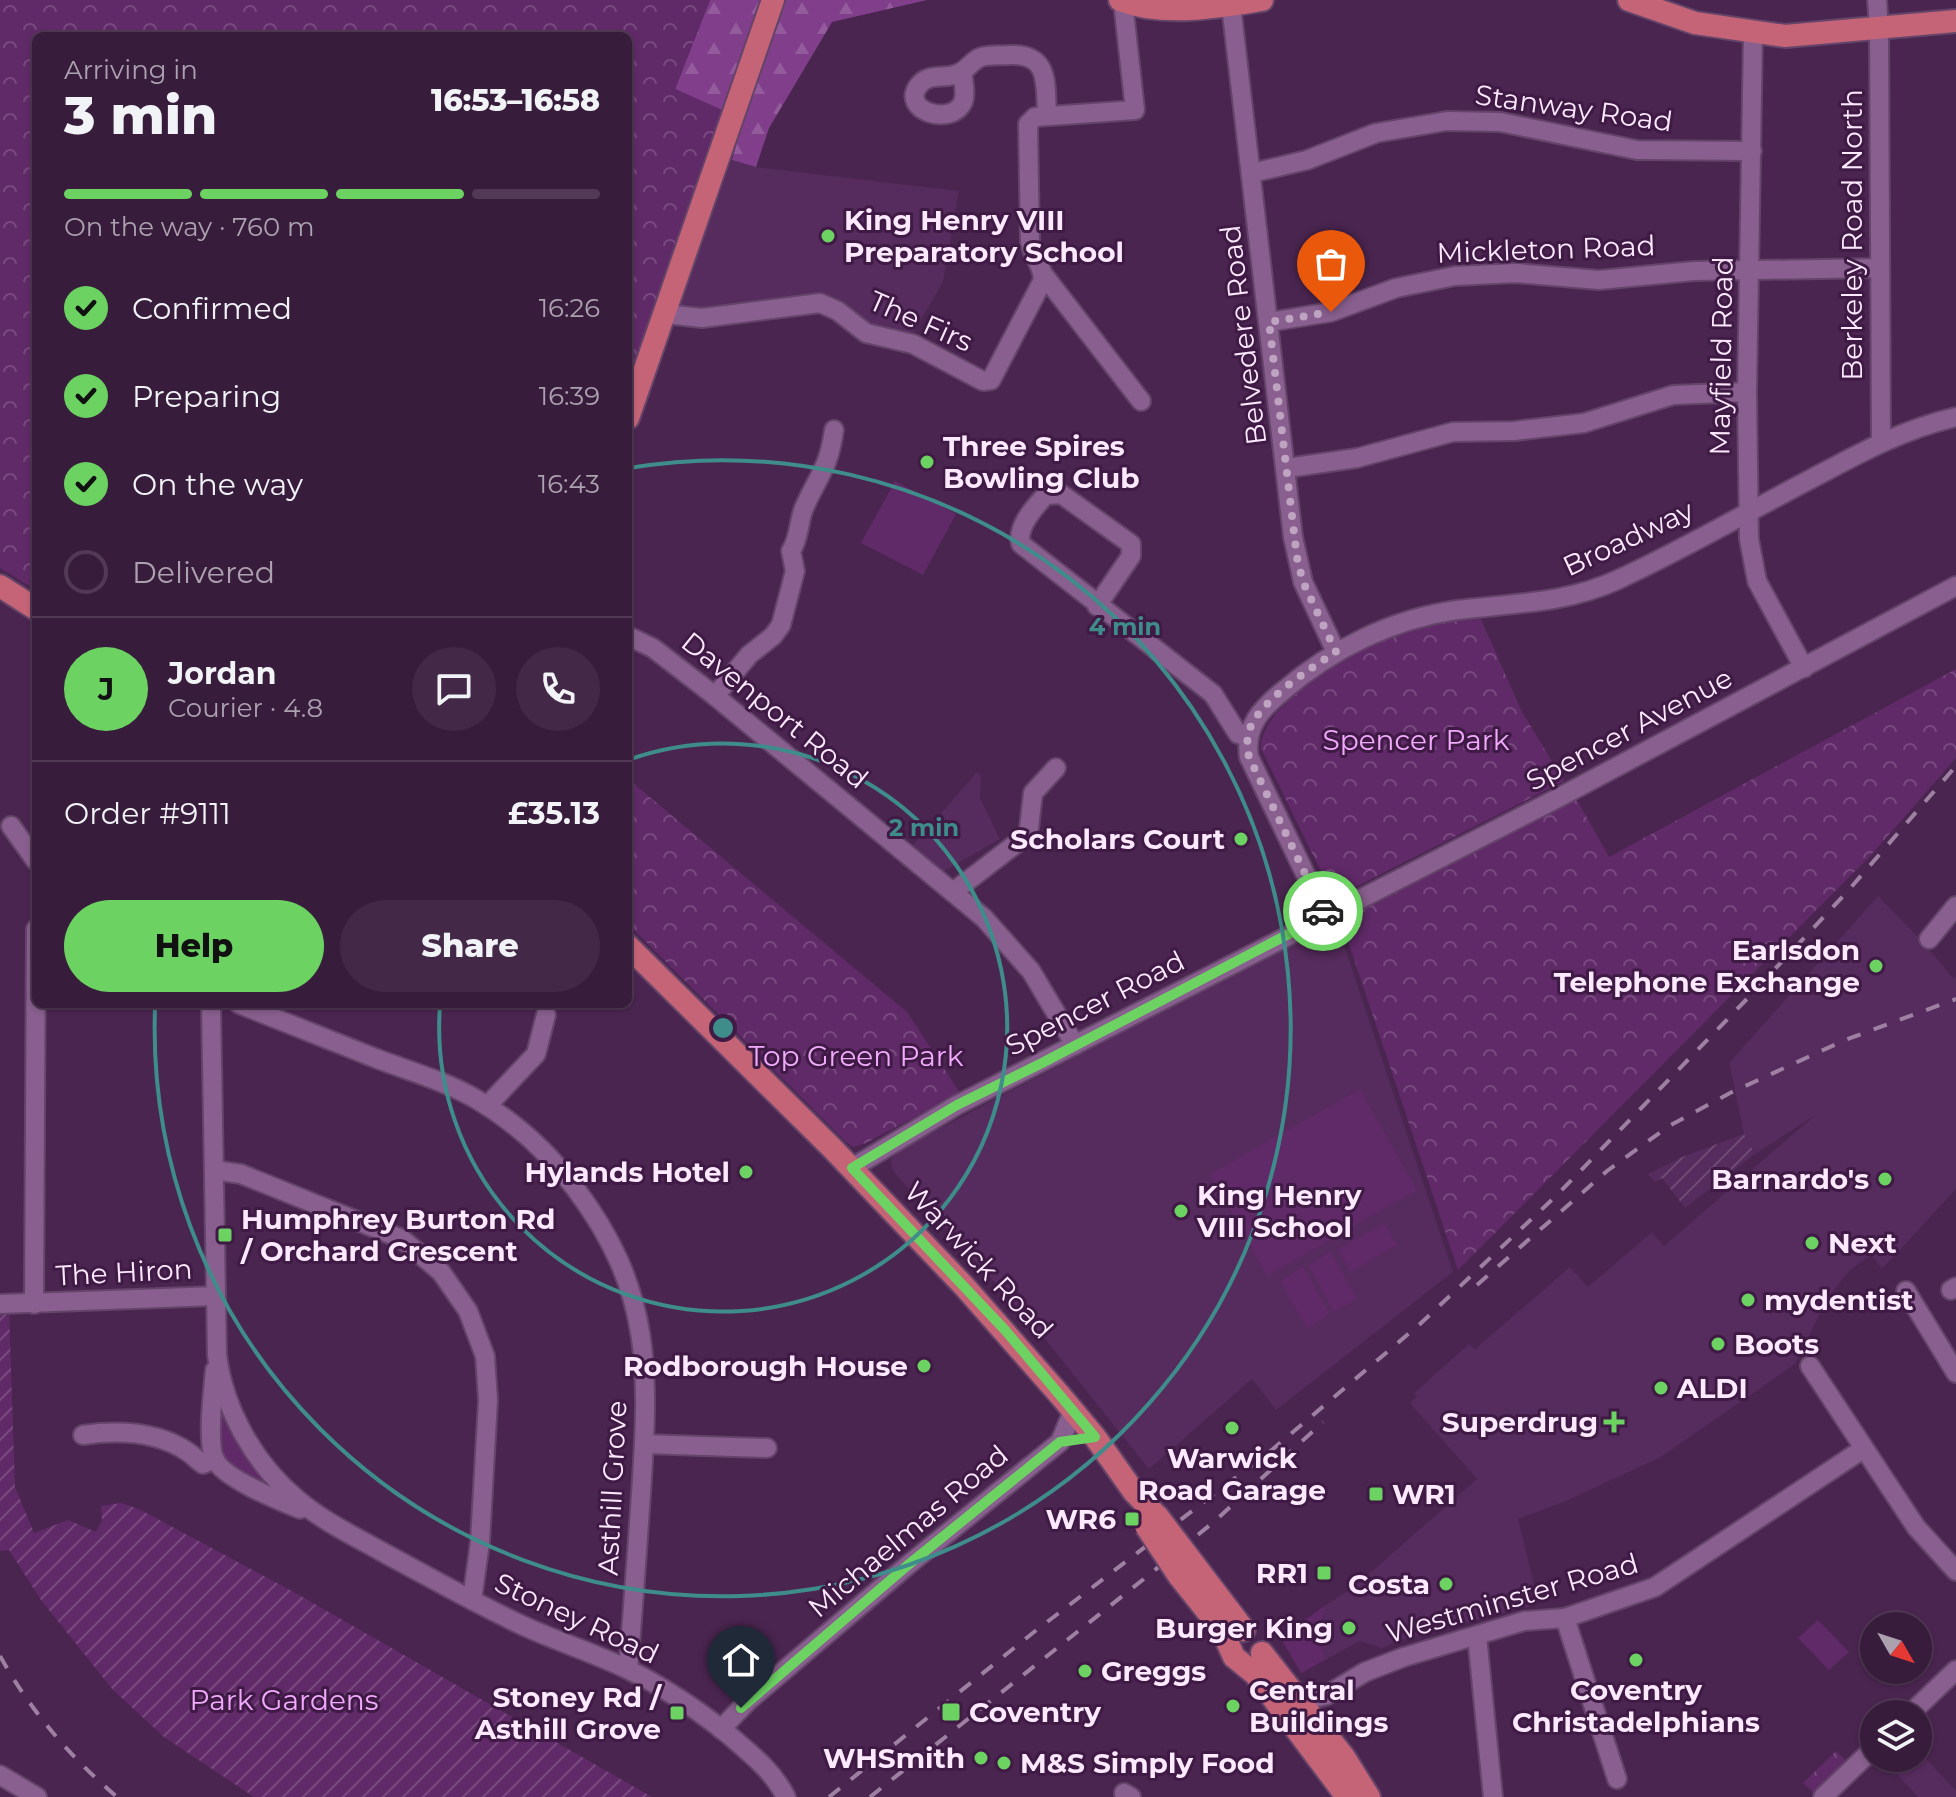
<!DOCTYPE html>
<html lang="en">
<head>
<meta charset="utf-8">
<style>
  :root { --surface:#381c3c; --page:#432947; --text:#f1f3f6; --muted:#aba1af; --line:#523a56; --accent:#6cd362 }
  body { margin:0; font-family:Montserrat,sans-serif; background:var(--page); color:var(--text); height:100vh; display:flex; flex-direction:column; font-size:30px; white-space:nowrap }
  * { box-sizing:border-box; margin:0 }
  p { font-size:26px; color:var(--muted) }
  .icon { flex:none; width:44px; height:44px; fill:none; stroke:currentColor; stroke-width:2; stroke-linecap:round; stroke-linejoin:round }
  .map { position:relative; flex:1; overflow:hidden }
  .panel { position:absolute; left:32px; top:32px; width:600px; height:976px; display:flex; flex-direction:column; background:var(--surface); border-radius:12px; box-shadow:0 2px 6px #0004,0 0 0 2px var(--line) }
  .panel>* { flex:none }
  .needle { width:52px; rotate:129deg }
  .fabs { position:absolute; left:1860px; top:1612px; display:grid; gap:16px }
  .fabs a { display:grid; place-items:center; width:72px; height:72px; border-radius:50%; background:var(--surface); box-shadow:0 2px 6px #0004,0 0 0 2px var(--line); font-size:40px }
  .pin { position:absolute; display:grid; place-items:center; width:68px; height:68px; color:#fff; margin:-82px -34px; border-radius:50% 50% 50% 0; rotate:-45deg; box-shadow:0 0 8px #0007 }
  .pin .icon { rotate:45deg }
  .courier { position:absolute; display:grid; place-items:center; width:80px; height:80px; margin:-40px; border:6px solid #6cd362; border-radius:50%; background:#fff; color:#222; box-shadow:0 2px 10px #0007 }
  .summary em { font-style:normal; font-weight:800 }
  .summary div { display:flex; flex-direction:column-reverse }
  .summary { display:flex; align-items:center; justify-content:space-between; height:136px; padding:0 32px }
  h1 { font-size:52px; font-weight:800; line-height:60px }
  .bar { display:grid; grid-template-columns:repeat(4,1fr); gap:12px 8px; align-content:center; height:96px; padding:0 32px }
  .bar i { height:10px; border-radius:6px; background:var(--line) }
  .bar .selected { background:var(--accent) }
  .bar p { grid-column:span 4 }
  .line { display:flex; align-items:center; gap:20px; padding:0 32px; border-top:2px solid var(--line) }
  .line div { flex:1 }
  .round { display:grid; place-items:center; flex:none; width:84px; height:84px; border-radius:42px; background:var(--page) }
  ol { padding:0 32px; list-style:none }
  li { display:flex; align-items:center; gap:24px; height:88px }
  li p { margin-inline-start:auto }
  li .icon { padding:8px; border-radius:50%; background:var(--accent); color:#111; stroke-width:4 }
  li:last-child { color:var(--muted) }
  li i { width:44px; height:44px; border:4px solid var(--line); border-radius:50% }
  .button { display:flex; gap:16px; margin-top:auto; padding:16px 32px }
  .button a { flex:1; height:92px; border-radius:48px; background:var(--accent); color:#111; font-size:32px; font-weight:800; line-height:92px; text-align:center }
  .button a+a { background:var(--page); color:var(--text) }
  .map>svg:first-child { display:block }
  .built { fill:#562b5d }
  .industrial { fill:url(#industrial-furrows) }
  .grass { fill:#602a68 }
  .forest { fill:url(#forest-firs) }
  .park { fill:url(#park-crowns) }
  .garden { fill:url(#garden-furrows) }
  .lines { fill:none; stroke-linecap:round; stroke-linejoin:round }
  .minor-casing { stroke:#644469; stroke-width:22 }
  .major-casing { stroke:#644469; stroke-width:26 }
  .minor { stroke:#885f8e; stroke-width:18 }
  .major { stroke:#c56377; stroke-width:22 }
  .rail { stroke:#9e81a2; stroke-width:4; stroke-dasharray:14 14; stroke-linecap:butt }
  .major-bridge-casing { stroke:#644469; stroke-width:26; stroke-linecap:butt }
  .major-bridge { stroke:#c56377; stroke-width:22 }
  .done { stroke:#bea4c1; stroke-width:8; stroke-dasharray:0 14.4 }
  .route { stroke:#6cd362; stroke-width:10 }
  .ring { fill:none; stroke:#3e8d8b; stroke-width:4 }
  .poi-dot { fill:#6cd362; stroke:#3f1a45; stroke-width:3 }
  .labels { text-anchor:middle; stroke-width:6; stroke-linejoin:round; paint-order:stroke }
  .street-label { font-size:28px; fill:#fce9fe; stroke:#3f1a45 }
  .poi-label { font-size:28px; font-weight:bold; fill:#fce9fe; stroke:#3f1a45; text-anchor:start }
  .park-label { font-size:28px; fill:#f1aafc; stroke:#3f1a45 }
  .centre { fill:#3e8d8b; stroke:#3f1a45; stroke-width:4 }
  .ring-label { font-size:24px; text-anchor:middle; font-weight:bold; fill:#3e8d8b; stroke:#3f1a45; stroke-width:6; stroke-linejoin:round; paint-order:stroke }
</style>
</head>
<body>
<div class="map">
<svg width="1956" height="1797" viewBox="0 0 1956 1797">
  <defs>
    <pattern id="industrial-furrows" width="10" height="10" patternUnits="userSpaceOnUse" patternTransform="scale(2)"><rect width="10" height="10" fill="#562b5d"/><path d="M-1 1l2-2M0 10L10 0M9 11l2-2" fill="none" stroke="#6f4a75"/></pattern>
    <pattern id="forest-firs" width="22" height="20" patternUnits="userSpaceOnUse" patternTransform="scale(2)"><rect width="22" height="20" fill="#803e8b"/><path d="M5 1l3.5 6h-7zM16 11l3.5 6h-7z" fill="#935a9c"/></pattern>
    <pattern id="park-crowns" width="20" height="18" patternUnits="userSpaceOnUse" patternTransform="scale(2)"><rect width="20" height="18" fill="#602a68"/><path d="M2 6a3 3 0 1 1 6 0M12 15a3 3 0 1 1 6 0" fill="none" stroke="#78497f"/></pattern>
    <pattern id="garden-furrows" width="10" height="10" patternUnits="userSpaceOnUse" patternTransform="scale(2)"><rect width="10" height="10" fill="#602a68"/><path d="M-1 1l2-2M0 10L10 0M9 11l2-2" fill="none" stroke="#78497f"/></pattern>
  </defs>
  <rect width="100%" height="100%" fill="#4a2550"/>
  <g class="built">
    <polygon points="732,160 756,167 959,191 943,282 914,332 889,334 865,326 845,310 709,312 678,307"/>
    <polygon points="977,772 981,776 980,798 1000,839 944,871 912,846"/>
    <polygon points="1878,896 1924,943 1953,978 1956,977 1956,1189 1882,1269 1871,1255 1850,1270 1829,1296 1795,1364 1661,1457 1566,1501 1518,1519 1536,1592 1531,1606 1406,1638 1382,1648 1360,1641 1325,1660 1318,1630 1326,1605 1354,1587 1477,1479 1410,1403 1417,1397 1414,1393 1469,1344 1475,1349 1570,1267 1588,1287 1652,1232 1664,1246 1814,1116 1755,1154 1744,1134 1729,1063"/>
    <polygon points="1328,924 1340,933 1453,1272 1276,1410 1252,1379 1149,1469 1032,1323 898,1177 892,1169 891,1160 896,1152 954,1121"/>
    <polygon points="1918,1750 1956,1791 1956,1797 1918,1797 1883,1759 1918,1758"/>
  </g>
  <polygon class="industrial" points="1744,1134 1755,1154 1685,1208 1662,1178 1655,1182 1648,1174 1682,1157"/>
  <g class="grass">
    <polygon points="895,481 956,514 923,575 861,543"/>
    <polygon points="1360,1089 1417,1190 1267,1276 1210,1174"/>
    <polygon points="1384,1223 1397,1245 1351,1272 1338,1249"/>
    <polygon points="1331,1252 1357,1299 1334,1312 1308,1265"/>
    <polygon points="1303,1267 1330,1314 1307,1328 1280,1281"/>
    <polygon points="215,1396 279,1494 222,1463"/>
    <polygon points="1326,1605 1318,1630 1325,1660 1301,1673 1283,1642 1305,1620"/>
    <polygon points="1818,1620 1849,1652 1829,1670 1798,1638"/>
  </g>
  <g class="forest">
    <polygon points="710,0 760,0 722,110 675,89"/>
    <polygon points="780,0 927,0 832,22 769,128 756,167 732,160 768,31"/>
  </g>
  <g class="park">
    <path d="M0 0H710L675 89 722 110C684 211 654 313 628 418V36H36V590L0 568Z"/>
    <path d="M1480 617 1522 712 1564 781 1334 898 1261 749C1258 708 1345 657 1379 642 1410 628 1447 622 1480 617Z"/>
    <polygon points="1956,669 1956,758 1871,855 1458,1270 1344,929 1325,915 1572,791 1609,857"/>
    <polygon points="628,779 907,1012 960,1093 866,1143 853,1147 845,1141 628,924"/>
    <polygon points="1836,1751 1846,1761 1814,1793 1803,1783"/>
  </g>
  <polygon class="garden" points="0,1310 9,1311 15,1487 34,1533 68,1520 96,1532 102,1520 101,1506 121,1503 139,1509 292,1591 652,1797 254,1797 164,1737 113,1690 41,1600 9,1550 0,1551"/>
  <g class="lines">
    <defs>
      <g id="minor">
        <polyline points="1877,0 1879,29 1881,441"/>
        <polyline points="1231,5 1293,537 1303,582 1336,652"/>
        <polyline points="1753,33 1747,392 1749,539 1757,581 1804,668"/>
        <path d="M963 71C962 81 967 92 963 102 952 127 899 111 919 85 929 72 947 80 959 73 967 70 971 62 979 58 987 54 1000 56 1009 55 1051 53 1045 85 1047 116"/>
        <polyline points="1252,173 1307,160 1376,133 1447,121 1500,122 1637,150 1752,151"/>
        <polyline points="1043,274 1141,401"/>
        <path d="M665 314 702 318 820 303 838 311 866 333 913 344 983 381 991 380 1043 280C1043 265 1032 256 1030 242L1028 124 1035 117 1135 110 1123 2"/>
        <polyline points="1269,322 1331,312 1396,288 1455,276 1516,273 1599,280 1694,271 1880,268"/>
        <polyline points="1287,468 1357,458 1453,432 1514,431 1584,423 1673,395 1747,392"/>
        <path d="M1097 606 1131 556V544L1061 494 1046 495C1035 506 1016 528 1021 544L1213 694 1238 734 1248 737"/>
        <polyline points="628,636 653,648 715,696 984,918 1031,971 1075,1045"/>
        <path d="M715 696 749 655 773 636 781 625 795 571 791 551C800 537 798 523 804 508 818 476 829 468 834 430"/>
        <polyline points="11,826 36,861"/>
        <polyline points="953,892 1026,836 1029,828 1033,793 1056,768"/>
        <path d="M1325 915 1249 757C1244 727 1261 709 1283 691 1332 649 1392 619 1457 610 1512 603 1565 604 1617 580 1683 550 1747 512 1811 479 1860 453 1901 430 1956 417"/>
        <polyline points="1929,939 1956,906"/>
        <path d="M211 1004 217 1355C224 1410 255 1465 298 1500 324 1522 356 1537 386 1554 433 1579 478 1605 526 1627 559 1642 594 1653 627 1669 664 1687 698 1710 729 1735 751 1754 773 1771 786 1797"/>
        <path d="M239 1004C285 1022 330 1040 375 1058 409 1071 445 1081 476 1099 515 1122 548 1152 575 1188 653 1291 649 1371 641 1494 637 1552 633 1611 628 1669"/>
        <polyline points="487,1106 536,1054 546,1015"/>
        <polyline points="852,1168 957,1105 1558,798 1956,586"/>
        <polyline points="214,1170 241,1174 402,1239 441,1272 468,1311 485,1356 488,1400 480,1542 472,1600"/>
        <polyline points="1951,1290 1956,1287"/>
        <polyline points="1906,1291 1956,1373"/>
        <polyline points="0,1304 216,1296"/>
        <polyline points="34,1304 36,929"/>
        <polyline points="1810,1366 1916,1527 1956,1571"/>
        <path d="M215 1370C213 1391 207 1439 214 1458 222 1478 280 1501 300 1509"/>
        <path d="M83 1435C119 1430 157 1431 188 1452 194 1456 198 1461 203 1464L215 1459"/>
        <polyline points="644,1444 767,1448"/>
        <polyline points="1565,1618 1617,1779"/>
        <polyline points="1477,1636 1493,1797"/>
        <polyline points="1296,1698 1310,1699 1327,1695 1365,1672 1404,1657 1524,1621 1565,1618 1655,1587 1863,1449"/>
        <polyline points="1910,1714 1956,1670"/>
        <polyline points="721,1729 748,1701 908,1565 1060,1442 1073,1411"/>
        <polyline points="0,1775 37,1797"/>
        <polyline points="1124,1793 1131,1797"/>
        <polyline points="1823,1797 1874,1748"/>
      </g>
      <g id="major">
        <path d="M1120 0C1163 17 1217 7 1262 0"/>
        <polyline points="1629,0 1695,23 1785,36 1956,21"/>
        <polyline points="628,418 773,0"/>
        <polyline points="0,586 36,609"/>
        <polyline points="628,946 832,1148 964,1286 1059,1394 1095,1437 1134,1492 1158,1517"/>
        <polyline points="1193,1563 1244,1630"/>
        <polyline points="1179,1576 1222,1630 1234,1657 1255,1674 1347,1797"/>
        <polyline points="1262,1653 1344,1757 1369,1797"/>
      </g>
    </defs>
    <use href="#minor" class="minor-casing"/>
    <use href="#major" class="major-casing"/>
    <use href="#minor" class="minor"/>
    <use href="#major" class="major"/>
    <g class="rail">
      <polyline points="1477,1285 1607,1171 1669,1126 1730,1093 1845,1040 1956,999"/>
      <path d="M0 1656C30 1710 70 1757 117 1797"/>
      <polyline points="829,1797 1034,1632 1273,1449 1420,1324 1557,1195 1745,1001 1847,892 1956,766"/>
      <polyline points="870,1797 1150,1574 1216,1520 1323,1422"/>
    </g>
    <defs>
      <g id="major-bridge">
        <polyline points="1158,1517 1193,1563"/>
        <polyline points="1146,1526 1179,1576"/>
      </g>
    </defs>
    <use href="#major-bridge" class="major-bridge-casing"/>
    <use href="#major-bridge" class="major-bridge"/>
  </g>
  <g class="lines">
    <path class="done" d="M1323 911 1249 757C1247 747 1246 735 1251 726 1265 697 1310 669 1336 652L1303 582 1297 558 1269 322 1331 312"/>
    <polyline class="route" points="741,1708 908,1565 1060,1442 1095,1437 1005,1330 852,1168 957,1105 1042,1063 1325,915 1323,911"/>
  </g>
  <g class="ring">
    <path d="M628 760A284 284 0 1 1 440 1006"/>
    <path d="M629 468A568 568 0 1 1 155 1008"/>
  </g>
  <g class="poi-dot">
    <circle cx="828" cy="236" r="8"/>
    <circle cx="927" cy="462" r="8"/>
    <circle cx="1241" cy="839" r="8"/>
    <circle cx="1876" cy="966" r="8"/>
    <circle cx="746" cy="1172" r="8"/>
    <circle cx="1885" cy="1179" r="8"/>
    <circle cx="1181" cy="1211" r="8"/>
    <rect x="217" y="1227" width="16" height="16" rx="4"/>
    <circle cx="1812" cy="1243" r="8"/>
    <circle cx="1748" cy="1300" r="8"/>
    <circle cx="1718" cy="1344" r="8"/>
    <circle cx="924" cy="1366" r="8"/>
    <circle cx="1661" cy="1388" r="8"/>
    <path d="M1610 1410h8v8h8v8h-8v8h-8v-8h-8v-8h8z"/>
    <circle cx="1232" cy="1428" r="8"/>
    <rect x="1368" y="1486" width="16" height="16" rx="4"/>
    <rect x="1124" y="1511" width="16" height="16" rx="4"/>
    <rect x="1316" y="1565" width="16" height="16" rx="4"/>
    <circle cx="1446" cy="1584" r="8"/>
    <circle cx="1349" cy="1628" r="8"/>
    <circle cx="1636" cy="1660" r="8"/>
    <circle cx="1085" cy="1671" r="8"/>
    <circle cx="1233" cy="1706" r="8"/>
    <rect x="941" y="1702" width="20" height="20" rx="4"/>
    <rect x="669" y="1705" width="16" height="16" rx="4"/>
    <circle cx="981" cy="1758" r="8"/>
    <circle cx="1004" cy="1763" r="8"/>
  </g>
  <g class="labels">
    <g class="street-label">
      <text transform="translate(1574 108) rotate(8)" y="10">Stanway Road</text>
      <text transform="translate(1852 235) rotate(-90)" y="10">Berkeley Road North</text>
      <text transform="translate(1546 249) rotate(-2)" y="10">Mickleton Road</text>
      <text transform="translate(921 321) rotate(24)" y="10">The Firs</text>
      <text transform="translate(1243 335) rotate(-97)" y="10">Belvedere Road</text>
      <text transform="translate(1721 356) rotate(-89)" y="10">Mayfield Road</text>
      <text transform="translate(1628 538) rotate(-25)" y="10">Broadway</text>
      <text transform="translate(775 710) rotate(39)" y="10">Davenport Road</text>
      <text transform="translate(1629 729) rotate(-28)" y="10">Spencer Avenue</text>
      <text transform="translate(1095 1003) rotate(-27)" y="10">Spencer Road</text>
      <text transform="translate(979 1260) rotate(47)" y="10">Warwick Road</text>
      <text transform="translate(124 1272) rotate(-3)" y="10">The Hiron</text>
      <text transform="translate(612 1488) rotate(-87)" y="10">Asthill Grove</text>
      <text transform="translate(908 1531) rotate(-40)" y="10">Michaelmas Road</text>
      <text transform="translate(1512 1598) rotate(-16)" y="10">Westminster Road</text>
      <text transform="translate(577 1618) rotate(25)" y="10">Stoney Road</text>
    </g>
    <g class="poi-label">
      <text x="844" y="230">King Henry VIII<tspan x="844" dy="32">Preparatory School</tspan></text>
      <text x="943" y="456">Three Spires<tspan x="943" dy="32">Bowling Club</tspan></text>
      <text x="1225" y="849" text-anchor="end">Scholars Court</text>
      <text x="1860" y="960" text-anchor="end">Earlsdon<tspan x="1860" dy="32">Telephone Exchange</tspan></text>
      <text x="730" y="1182" text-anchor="end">Hylands Hotel</text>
      <text x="1869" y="1189" text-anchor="end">Barnardo's</text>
      <text x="1197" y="1205">King Henry<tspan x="1197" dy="32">VIII School</tspan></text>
      <text x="241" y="1229">Humphrey Burton Rd<tspan x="241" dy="32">/ Orchard Crescent</tspan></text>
      <text x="1828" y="1253">Next</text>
      <text x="1764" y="1310">mydentist</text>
      <text x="1734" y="1354">Boots</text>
      <text x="908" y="1376" text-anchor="end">Rodborough House</text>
      <text x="1677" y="1398">ALDI</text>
      <text x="1598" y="1432" text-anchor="end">Superdrug</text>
      <text x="1232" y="1468" text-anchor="middle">Warwick<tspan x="1232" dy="32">Road Garage</tspan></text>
      <text x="1392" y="1504">WR1</text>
      <text x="1116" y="1529" text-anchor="end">WR6</text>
      <text x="1308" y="1583" text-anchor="end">RR1</text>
      <text x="1430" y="1594" text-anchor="end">Costa</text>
      <text x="1333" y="1638" text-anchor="end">Burger King</text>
      <text x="1101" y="1681">Greggs</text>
      <text x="1249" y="1700">Central<tspan x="1249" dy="32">Buildings</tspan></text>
      <text x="1636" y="1700" text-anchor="middle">Coventry<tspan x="1636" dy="32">Christadelphians</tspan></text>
      <text x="661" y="1707" text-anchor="end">Stoney Rd /<tspan x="661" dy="32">Asthill Grove</tspan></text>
      <text x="969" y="1722">Coventry</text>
      <text x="965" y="1768" text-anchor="end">WHSmith</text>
      <text x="1020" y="1773">M&amp;S Simply Food</text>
    </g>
    <g class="park-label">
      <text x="1416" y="750">Spencer Park</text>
      <text x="856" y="1066">Top Green Park</text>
      <text x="284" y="1710">Park Gardens</text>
    </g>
  </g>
  <circle cx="723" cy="1028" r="12" class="centre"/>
  <g class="ring-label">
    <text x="1125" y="635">4 min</text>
    <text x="924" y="836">2 min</text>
  </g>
</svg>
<div class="fabs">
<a><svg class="needle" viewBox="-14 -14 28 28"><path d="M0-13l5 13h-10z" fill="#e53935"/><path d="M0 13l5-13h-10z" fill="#aba1af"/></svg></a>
<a><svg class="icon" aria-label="layers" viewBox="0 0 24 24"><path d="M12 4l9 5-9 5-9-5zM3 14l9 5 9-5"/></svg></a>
</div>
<div class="pin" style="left:1331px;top:312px;background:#ea580c"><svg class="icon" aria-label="bag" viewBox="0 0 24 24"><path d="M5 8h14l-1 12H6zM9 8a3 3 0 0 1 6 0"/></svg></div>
<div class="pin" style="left:741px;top:1708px;background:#1f2937"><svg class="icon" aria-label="home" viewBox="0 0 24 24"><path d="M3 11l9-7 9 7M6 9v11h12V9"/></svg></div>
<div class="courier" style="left:1323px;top:911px"><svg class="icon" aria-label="car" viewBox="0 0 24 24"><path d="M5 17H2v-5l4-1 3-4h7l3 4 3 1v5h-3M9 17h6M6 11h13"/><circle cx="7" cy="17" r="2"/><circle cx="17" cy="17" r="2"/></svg></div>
<section class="panel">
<div class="summary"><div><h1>3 min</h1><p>Arriving in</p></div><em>16:53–16:58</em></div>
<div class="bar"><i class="selected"></i><i class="selected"></i><i class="selected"></i><i></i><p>On the way · 760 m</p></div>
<ol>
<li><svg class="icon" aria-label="check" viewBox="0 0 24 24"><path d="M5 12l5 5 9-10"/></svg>Confirmed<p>16:26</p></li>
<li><svg class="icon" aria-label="check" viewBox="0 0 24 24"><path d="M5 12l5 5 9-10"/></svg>Preparing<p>16:39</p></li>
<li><svg class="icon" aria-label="check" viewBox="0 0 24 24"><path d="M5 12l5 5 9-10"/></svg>On the way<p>16:43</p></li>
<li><i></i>Delivered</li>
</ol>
<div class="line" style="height:144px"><b class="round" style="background:var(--accent);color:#111">J</b><div><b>Jordan</b><p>Courier · 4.8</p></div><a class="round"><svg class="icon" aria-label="chat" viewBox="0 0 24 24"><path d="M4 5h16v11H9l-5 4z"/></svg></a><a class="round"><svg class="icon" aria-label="phone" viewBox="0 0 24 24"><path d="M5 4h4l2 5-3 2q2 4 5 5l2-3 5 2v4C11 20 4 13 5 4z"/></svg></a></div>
<div class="line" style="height:104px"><div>Order #9111</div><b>£35.13</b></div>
<div class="button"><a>Help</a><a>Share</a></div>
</section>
</div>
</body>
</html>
